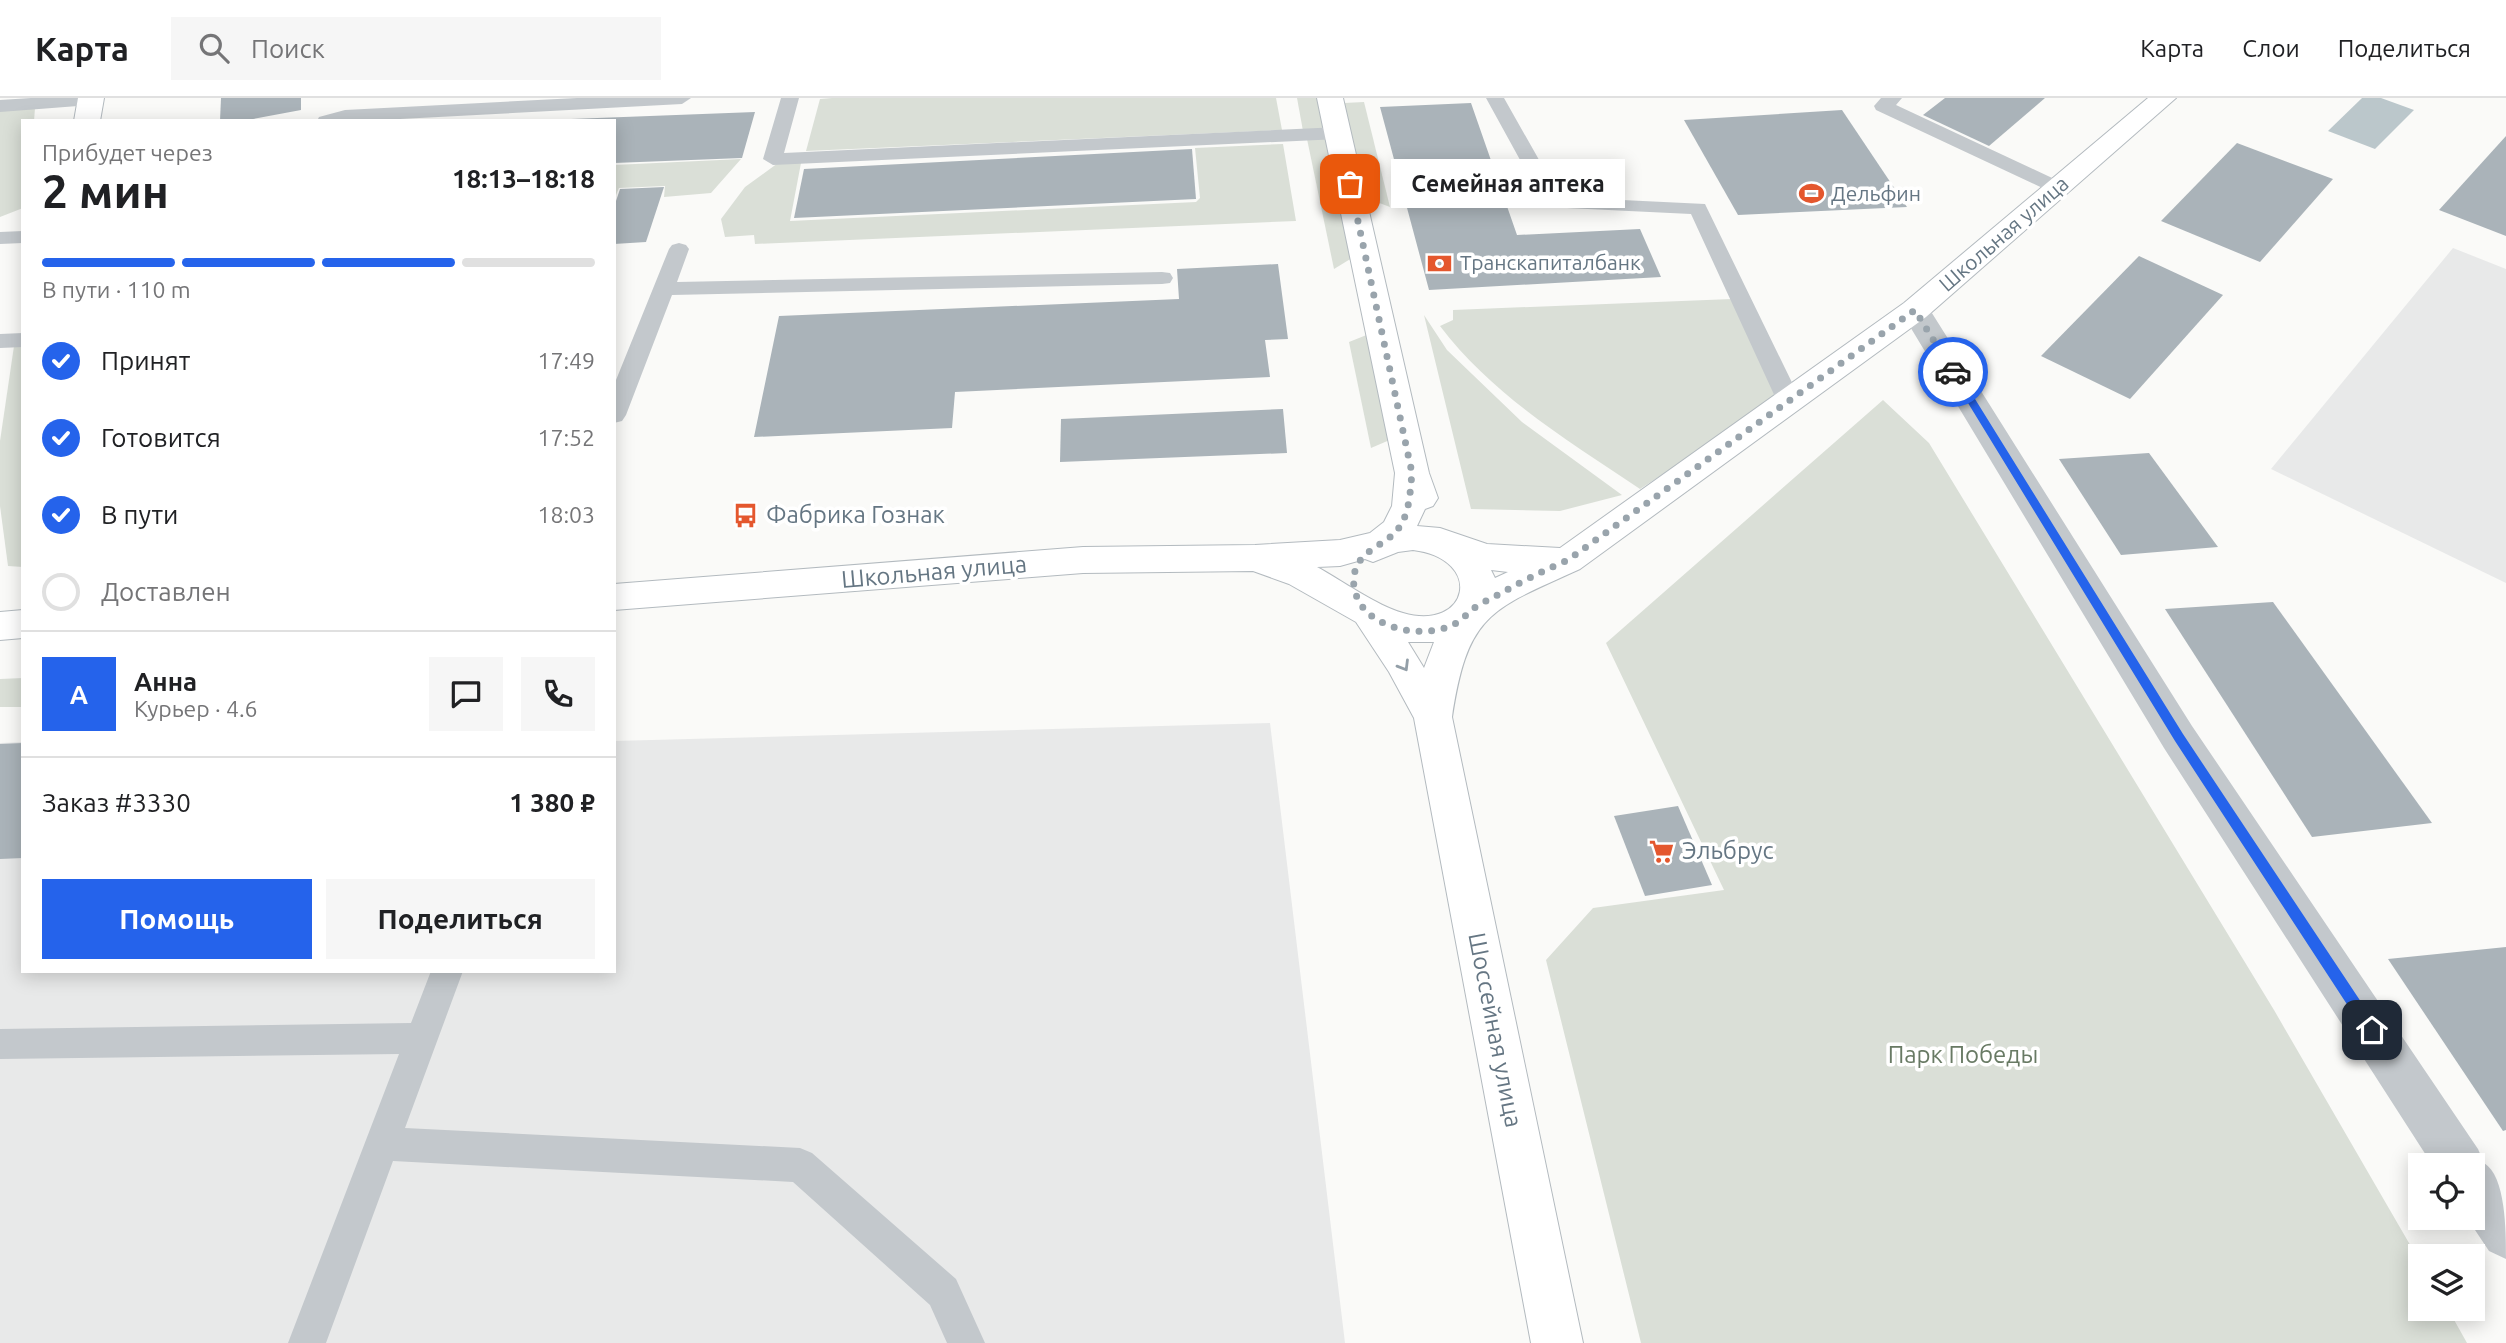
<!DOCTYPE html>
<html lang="ru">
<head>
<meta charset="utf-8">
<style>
  :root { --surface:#fff; --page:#f6f6f6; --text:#202124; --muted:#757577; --line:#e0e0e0; --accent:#2563eb }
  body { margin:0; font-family:Ubuntu,sans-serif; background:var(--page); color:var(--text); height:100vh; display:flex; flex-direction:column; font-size:26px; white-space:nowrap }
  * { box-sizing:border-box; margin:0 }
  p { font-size:23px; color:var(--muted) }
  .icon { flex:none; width:38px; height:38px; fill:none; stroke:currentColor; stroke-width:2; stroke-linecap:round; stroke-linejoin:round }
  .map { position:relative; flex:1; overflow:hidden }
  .sheet { position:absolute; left:21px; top:21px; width:595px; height:854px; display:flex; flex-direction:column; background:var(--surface); border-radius:0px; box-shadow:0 4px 18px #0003 }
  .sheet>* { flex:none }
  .buttons { position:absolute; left:2408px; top:1055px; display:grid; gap:14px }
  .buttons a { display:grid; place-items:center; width:77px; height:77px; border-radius:0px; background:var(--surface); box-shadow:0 4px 18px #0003; font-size:35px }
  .pin { position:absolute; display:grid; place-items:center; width:60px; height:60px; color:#fff; margin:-30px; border-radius:14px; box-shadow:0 4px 10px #0006 }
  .courier { position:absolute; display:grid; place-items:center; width:70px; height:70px; margin:-35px; border:5px solid #2563eb; border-radius:50%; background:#fff; color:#222; box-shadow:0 2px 9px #0007 }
  .bubble { position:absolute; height:49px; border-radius:0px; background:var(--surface); box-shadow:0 4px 18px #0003; font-size:23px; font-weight:700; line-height:49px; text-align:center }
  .overview em { font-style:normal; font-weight:700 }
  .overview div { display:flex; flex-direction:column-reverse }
  .overview { display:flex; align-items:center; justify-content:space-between; height:119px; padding:0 21px }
  h1 { font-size:46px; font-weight:700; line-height:52px }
  .bar { display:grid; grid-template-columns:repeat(4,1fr); gap:10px 7px; align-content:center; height:84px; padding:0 21px }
  .bar i { height:9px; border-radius:5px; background:var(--line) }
  .bar .current { background:var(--accent) }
  .bar p { grid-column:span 4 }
  .line { display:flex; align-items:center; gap:18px; padding:0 21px; border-top:2px solid var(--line) }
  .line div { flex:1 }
  .round { display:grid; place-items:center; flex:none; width:74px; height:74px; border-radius:0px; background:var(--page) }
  ol { padding:0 21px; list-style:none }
  li { display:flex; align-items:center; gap:21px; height:77px }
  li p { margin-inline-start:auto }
  li .icon { padding:7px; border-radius:50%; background:var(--accent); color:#fff; stroke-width:4 }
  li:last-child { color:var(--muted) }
  li i { width:38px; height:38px; border:4px solid var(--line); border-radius:50% }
  .action { display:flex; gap:14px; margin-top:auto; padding:14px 21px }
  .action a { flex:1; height:80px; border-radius:0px; background:var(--accent); color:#fff; font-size:28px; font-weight:700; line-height:80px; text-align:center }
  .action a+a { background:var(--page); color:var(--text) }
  header { display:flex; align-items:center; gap:42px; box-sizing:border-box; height:98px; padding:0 35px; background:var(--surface); border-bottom:2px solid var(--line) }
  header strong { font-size:33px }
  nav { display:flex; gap:38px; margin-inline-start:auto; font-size:24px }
  .search { width:490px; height:63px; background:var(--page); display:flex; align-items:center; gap:18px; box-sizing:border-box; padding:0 24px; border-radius:0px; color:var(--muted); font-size:26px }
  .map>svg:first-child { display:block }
  .built { fill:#e8e9e9 }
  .green { fill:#dadfd7 }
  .water { fill:#bbc7cb }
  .building { fill:#aab3b9 }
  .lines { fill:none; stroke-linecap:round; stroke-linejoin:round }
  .secondary-casing { stroke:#b3babf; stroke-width:2 }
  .lane { fill:#c3c8cc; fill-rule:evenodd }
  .street { fill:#c3c8cc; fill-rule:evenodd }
  .secondary { fill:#fff; fill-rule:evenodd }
  .oneway { stroke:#939fa8 }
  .route { fill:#2563eb }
  .done { stroke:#99a4ac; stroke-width:7; stroke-dasharray:0 12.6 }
  .labels { text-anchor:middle; stroke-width:7; stroke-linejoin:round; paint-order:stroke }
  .far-poi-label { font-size:21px; fill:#657683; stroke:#fff; text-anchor:start }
  .far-street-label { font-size:21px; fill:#657683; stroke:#fff }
  .poi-label { font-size:24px; fill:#657683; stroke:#fff; text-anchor:start }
  .street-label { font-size:24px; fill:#657683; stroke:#fff }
  .park-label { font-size:24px; fill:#687a64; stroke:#fff }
</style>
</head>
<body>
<header>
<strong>Карта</strong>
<div class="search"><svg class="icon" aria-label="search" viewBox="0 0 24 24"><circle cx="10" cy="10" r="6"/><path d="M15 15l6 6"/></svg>Поиск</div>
<nav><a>Карта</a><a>Слои</a><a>Поделиться</a></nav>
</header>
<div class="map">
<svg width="2506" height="1245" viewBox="0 0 2506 1245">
  <rect width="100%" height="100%" fill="#fafaf8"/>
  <g class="built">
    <polygon points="2453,150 2506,171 2506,485 2271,371"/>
    <polygon points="1270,625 1345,1245 0,1245 0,645 23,644 23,873 614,873 614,643"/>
  </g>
  <g class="green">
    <polygon points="832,0 1276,0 1282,32 806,53 820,1"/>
    <polygon points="1297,0 1317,0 1325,32 1303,33"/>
    <polygon points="1364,4 1390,109 1366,100 1344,5"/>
    <polygon points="35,10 34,23 23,23 23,110 0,119 0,11"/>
    <polygon points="1325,40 1352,160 1334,171 1307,41"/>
    <polygon points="1283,46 1296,123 755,146 754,137 725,139 721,121 745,89 778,65 801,65 790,123 1196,104 1200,100 1195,50"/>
    <polygon points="741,61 711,95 664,99 665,88 619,90 614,102 614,67"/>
    <path d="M1732 201 1779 301 1640 391C1569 343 1493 298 1440 228L1453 222V212Z"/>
    <polygon points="1424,217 1447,252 1522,324 1622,397 1560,413 1471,411"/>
    <polygon points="1369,236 1392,341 1371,350 1349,244"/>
    <polygon points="14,248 23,248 23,469 8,468 0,408 0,343"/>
    <polygon points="1883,302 1929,345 2274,912 2420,1164 2420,1211 2448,1211 2467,1245 1641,1245 1546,862 1593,810 1724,792 1606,545"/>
    <polygon points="23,580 23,609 0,609 0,581"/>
  </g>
  <polygon class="water" points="2362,0 2381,0 2414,12 2375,51 2328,33"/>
  <g class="building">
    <polygon points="221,0 301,0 301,12 242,23 220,23"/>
    <polygon points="1945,0 2045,0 1989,48 1923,17"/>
    <polygon points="1471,5 1517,137 1640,131 1661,179 1429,192 1380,9"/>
    <polygon points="1842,12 1907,109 1738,117 1684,22"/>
    <polygon points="755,14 742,60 614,65 614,23 571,23 571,21"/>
    <polygon points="2506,38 2506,138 2439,112"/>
    <polygon points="2237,45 2333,81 2260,164 2161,123"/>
    <polygon points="1192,51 1196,101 794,120 804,71"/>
    <polygon points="664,89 646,144 614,146 614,109 620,91"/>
    <polygon points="2139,158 2223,197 2130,301 2041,258"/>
    <polygon points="1278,166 1288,241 1265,242 1270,279 955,294 952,330 754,339 779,218 1179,201 1177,171"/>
    <polygon points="1283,311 1287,355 1060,364 1061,321"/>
    <polygon points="2149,355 2218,449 2121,457 2059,361"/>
    <polygon points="2273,504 2432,725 2312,739 2165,511"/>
    <polygon points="23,645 23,760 0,761 0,646"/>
    <polygon points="1678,708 1712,787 1645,798 1614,718"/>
    <polygon points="2506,849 2506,1032 2503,1033 2388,861"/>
  </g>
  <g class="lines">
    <defs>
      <g id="secondary">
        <polygon points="78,0 104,0 100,23 74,23"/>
        <path d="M1317 0H1343L1429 375 1438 400 1433 408 1425 411 1417 428 1440 430 1487 446 1560 450 1904 205 2148 0H2176L1926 219 1580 471C1490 512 1468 515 1452 619L1583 1245H1531L1414 620 1389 574 1356 524 1289 486 1253 473 1083 475 614 512V486L1083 449 1255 447 1340 442 1370 435 1384 424 1392 408 1395 375ZM1413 452C1485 461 1469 534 1403 515 1377 508 1341 482 1317 469L1340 468 1365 461 1373 464 1398 454ZM1491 472 1508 474 1495 480ZM1408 544H1434L1424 570Z"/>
        <polygon points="23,512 23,540 0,542 0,514"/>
      </g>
    </defs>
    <use href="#secondary" class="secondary-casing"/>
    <g class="lane">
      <polygon points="31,0 100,0 100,1 91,7 0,14 0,2"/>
      <polygon points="577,0 691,0 682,6 362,23 317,23 319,19 345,12"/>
      <polygon points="781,0 799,0 784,55 1339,29 1349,35 1339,41 773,67 763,61"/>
      <polygon points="1486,0 1504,0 1560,99 1705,106 1801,303 1797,308 1789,311 1781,308 1777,303 1691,116 1546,109"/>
      <polygon points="1881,0 1902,0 1896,7 2065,86 2068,90 2065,94 2051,94 1876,12 1874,8"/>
      <polygon points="23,133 23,145 0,146 0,134"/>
      <polygon points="679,145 686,147 689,151 677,184 1162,174 1170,175 1173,180 1170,185 1162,186 672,197 626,317 622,323 614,325 614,287 669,151 672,147"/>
      <polygon points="23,235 23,249 0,250 0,236"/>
      <polygon points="431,873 463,873 405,1030 800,1050 812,1055 956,1181 985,1245 947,1245 930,1207 793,1084 393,1063 326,1245 288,1245 399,956 0,961 0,931 411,925"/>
    </g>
    <path class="street" d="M1915 203 1926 205 1930 212 2192 628 2478 1051 2484 1065C2506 1078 2506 1133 2506 1161L2489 1153 2467 1120H2473V1068H2433L2164 650 1900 212 1904 205Z"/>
    <use href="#secondary" class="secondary"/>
  </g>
  <defs><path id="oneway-chevron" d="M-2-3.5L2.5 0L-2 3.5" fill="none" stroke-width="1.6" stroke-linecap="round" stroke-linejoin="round" transform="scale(1.75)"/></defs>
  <use class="oneway" href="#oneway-chevron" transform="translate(1404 568) rotate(59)"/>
  <polygon class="route" points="1950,272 1957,272 2183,636 2377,928 2377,937 2367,937 2175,643 1949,274"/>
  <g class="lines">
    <path class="done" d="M1350 86 1412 375C1410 394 1410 415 1398 431 1386 447 1363 451 1356 470 1350 486 1356 503 1367 514 1387 533 1423 538 1448 529 1459 525 1465 518 1473 511 1480 505 1489 502 1496 498 1520 484 1543 473 1568 462L1915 212 1953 274"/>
  </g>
  <defs>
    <symbol id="stadium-bare" viewBox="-9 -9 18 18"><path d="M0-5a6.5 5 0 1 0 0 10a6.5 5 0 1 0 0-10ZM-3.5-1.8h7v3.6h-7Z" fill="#e4572e" stroke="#fff" stroke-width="2.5" paint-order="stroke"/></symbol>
    <symbol id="bank-bare" viewBox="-9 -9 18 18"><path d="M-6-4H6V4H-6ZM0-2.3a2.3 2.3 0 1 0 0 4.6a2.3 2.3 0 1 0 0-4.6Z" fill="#e4572e" stroke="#fff" stroke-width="2.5" paint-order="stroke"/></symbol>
    <symbol id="bus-bare" viewBox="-9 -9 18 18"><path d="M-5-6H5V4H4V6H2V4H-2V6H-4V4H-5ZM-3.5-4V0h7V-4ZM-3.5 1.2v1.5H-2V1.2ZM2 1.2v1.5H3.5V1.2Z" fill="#e4572e" stroke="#fff" stroke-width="2.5" paint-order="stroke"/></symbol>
    <symbol id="supermarket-bare" viewBox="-9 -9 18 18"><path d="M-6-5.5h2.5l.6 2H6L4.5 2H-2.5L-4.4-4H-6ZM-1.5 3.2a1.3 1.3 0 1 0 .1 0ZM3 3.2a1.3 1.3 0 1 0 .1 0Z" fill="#e4572e" stroke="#fff" stroke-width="2.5" paint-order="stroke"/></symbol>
  </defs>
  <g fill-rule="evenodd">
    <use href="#stadium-bare" x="1794" y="78" width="35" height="35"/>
    <use href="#bank-bare" x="1422" y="148" width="35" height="35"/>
    <use href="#bus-bare" x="728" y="400" width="35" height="35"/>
    <use href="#supermarket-bare" x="1644" y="736" width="35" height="35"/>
  </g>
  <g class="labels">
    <g class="far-poi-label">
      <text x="1831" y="103">Дельфин</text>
      <text x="1460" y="172">Транскапиталбанк</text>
    </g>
    <g class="far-street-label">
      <text transform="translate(2004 136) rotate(-41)" y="7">Школьная улица</text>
    </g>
    <g class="poi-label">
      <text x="766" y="425">Фабрика Гознак</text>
      <text x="1682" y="761">Эльбрус</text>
    </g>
    <g class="street-label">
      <text transform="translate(934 474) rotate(-5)" y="8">Школьная улица</text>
      <text transform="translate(1495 932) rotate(79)" y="8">Шоссейная улица</text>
    </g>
    <g class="park-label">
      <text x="1963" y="965">Парк Победы</text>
    </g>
  </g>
</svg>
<div class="buttons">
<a><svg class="icon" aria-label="locate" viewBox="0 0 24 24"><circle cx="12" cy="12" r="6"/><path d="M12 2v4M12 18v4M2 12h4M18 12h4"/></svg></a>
<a><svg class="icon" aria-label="layers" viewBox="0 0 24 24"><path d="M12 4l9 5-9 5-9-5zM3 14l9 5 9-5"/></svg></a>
</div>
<div class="pin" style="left:1350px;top:86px;background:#ea580c"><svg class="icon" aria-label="bag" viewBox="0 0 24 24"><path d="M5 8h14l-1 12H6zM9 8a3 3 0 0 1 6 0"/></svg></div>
<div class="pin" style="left:2372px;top:932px;background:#1f2937"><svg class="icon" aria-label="home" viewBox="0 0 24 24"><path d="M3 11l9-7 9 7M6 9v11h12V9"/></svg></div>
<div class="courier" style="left:1953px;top:274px"><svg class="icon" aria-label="car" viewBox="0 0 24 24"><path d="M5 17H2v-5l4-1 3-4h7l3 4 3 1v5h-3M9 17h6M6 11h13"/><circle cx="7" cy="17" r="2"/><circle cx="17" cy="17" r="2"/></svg></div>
<div class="bubble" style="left:1391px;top:61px;width:234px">Семейная аптека</div>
<section class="sheet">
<div class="overview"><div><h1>2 мин</h1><p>Прибудет через</p></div><em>18:13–18:18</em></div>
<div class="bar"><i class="current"></i><i class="current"></i><i class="current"></i><i></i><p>В пути · 110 m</p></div>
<ol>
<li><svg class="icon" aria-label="check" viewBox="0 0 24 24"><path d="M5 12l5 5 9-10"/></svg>Принят<p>17:49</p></li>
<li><svg class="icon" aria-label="check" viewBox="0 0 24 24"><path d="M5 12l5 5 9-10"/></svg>Готовится<p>17:52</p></li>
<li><svg class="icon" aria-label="check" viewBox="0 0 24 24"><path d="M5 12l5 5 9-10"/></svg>В пути<p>18:03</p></li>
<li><i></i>Доставлен</li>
</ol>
<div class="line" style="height:126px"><b class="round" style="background:var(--accent);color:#fff">А</b><div><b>Анна</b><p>Курьер · 4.6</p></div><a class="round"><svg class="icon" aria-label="chat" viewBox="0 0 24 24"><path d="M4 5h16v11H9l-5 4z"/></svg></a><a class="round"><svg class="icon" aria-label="phone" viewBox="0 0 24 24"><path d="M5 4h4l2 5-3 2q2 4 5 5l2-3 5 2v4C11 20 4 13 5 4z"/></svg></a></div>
<div class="line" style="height:91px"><div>Заказ #3330</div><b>1 380 ₽</b></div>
<div class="action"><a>Помощь</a><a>Поделиться</a></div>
</section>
</div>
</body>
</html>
